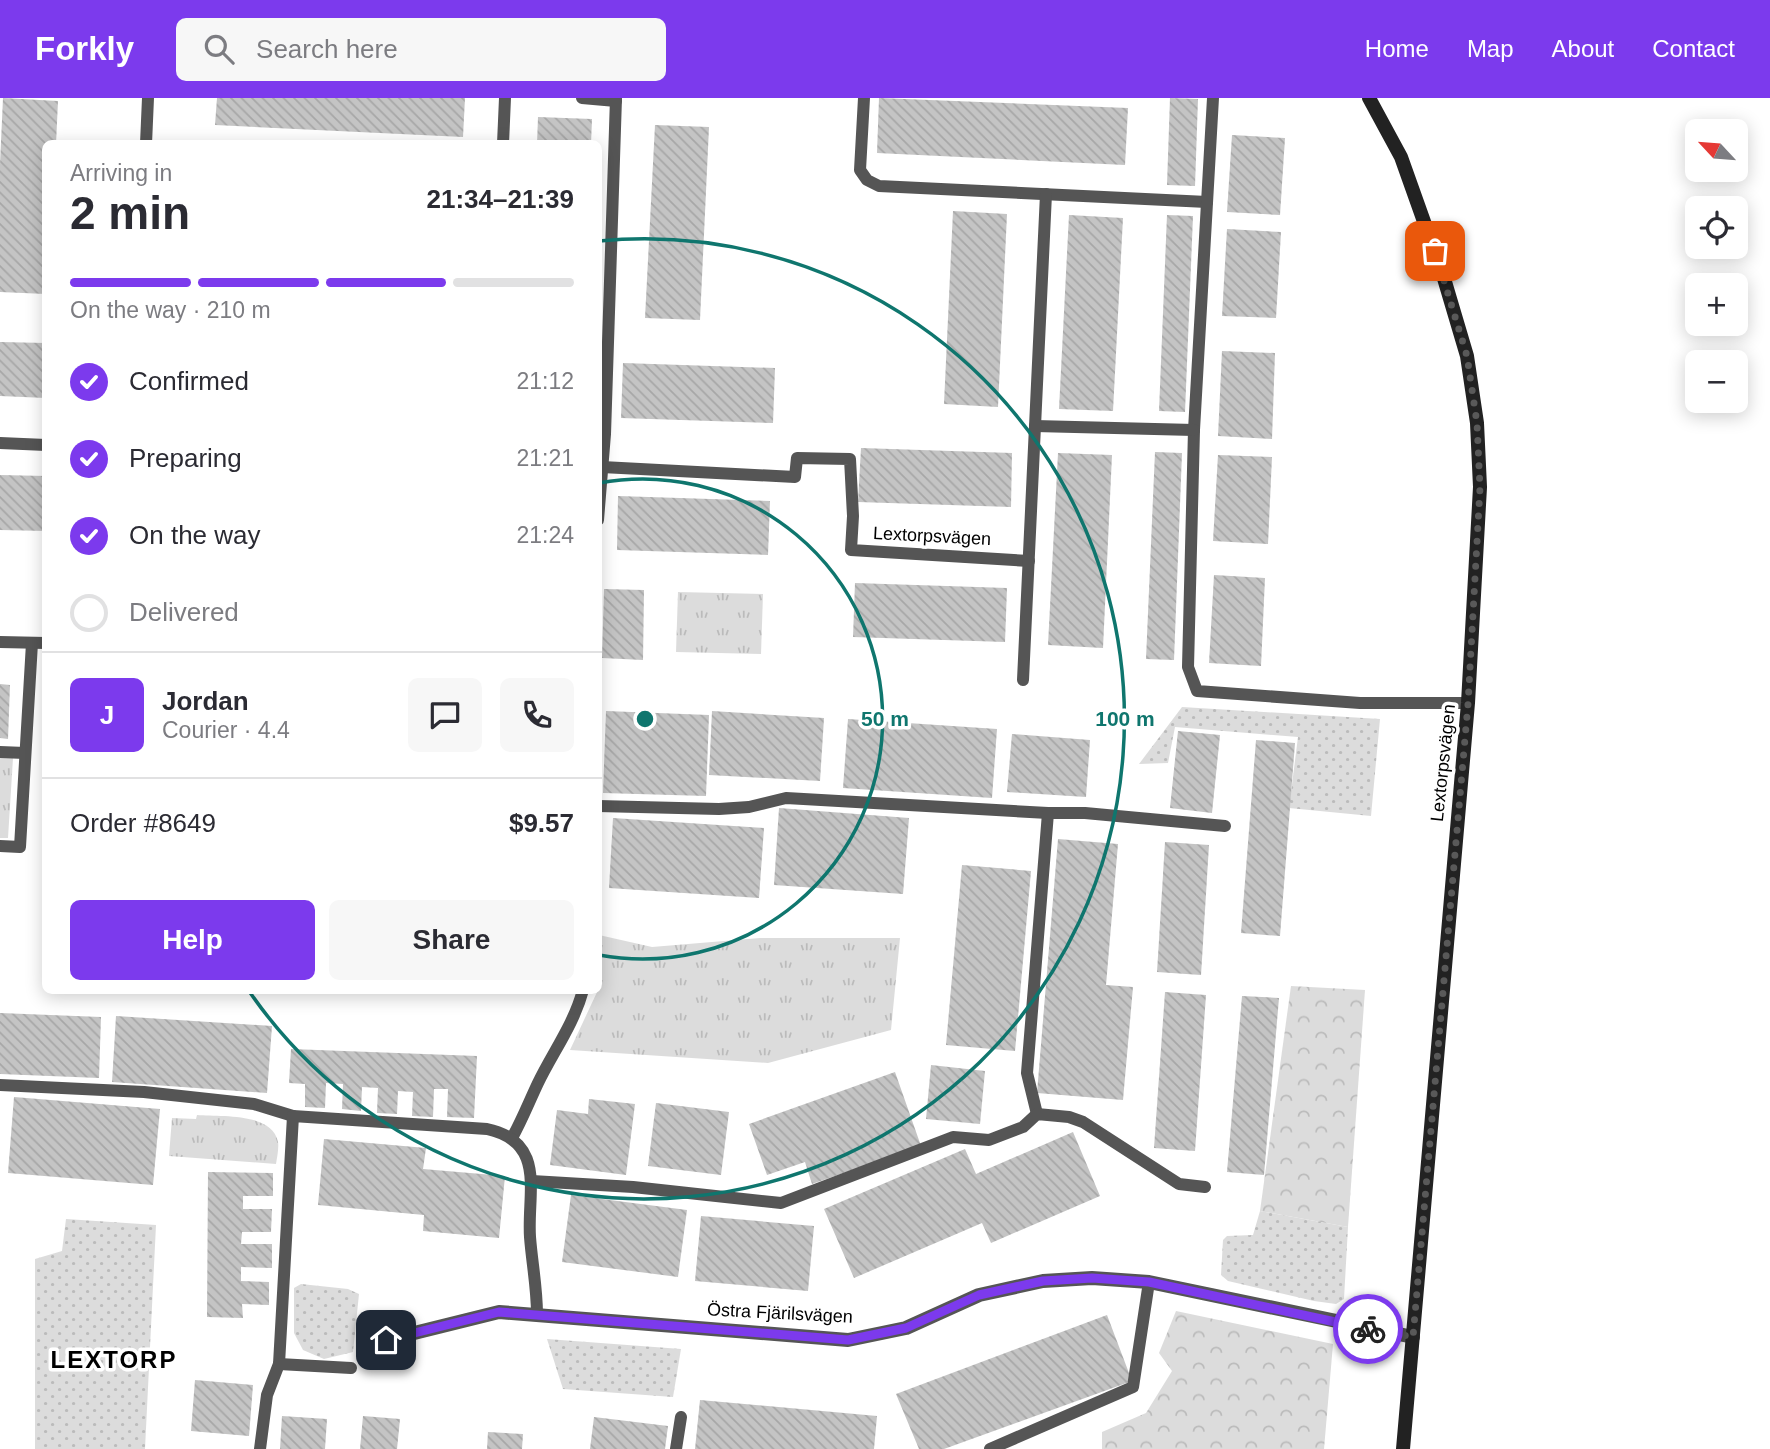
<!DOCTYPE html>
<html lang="en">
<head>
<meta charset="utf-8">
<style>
  :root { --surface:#fff; --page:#f7f7f7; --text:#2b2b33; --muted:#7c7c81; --line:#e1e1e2; --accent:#7c3aed }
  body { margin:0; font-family:Arial,sans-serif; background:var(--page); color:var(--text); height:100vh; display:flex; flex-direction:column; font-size:26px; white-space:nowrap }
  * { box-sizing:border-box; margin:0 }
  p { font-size:23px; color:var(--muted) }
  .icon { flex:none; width:38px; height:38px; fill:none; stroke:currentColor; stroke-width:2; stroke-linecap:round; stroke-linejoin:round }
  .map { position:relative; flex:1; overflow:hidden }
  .side { position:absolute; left:42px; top:42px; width:560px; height:854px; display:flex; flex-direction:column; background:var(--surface); border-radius:10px; box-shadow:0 4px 18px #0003 }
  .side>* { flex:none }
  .needle { width:46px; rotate:296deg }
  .tools { position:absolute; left:1685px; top:21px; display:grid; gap:14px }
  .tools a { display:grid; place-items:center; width:63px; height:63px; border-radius:10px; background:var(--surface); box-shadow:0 4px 18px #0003; font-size:35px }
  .pin { position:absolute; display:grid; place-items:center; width:60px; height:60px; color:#fff; margin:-30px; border-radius:14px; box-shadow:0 4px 10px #0006 }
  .courier { position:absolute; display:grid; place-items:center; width:70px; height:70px; margin:-35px; border:5px solid #7c3aed; border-radius:50%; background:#fff; color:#222; box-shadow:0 2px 9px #0007 }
  .head em { font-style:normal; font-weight:600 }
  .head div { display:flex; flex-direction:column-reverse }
  .head { display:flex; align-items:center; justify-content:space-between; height:119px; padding:0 28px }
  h1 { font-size:46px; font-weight:600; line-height:52px }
  .bar { display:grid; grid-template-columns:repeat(4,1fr); gap:10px 7px; align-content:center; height:84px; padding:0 28px }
  .bar i { height:9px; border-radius:5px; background:var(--line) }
  .bar .selected { background:var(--accent) }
  .bar p { grid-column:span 4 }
  .line { display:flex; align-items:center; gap:18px; padding:0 28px; border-top:2px solid var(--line) }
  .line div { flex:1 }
  .round { display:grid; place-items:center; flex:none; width:74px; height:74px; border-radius:10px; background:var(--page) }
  ol { padding:0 28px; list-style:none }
  li { display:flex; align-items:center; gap:21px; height:77px }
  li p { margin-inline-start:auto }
  li .icon { padding:7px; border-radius:50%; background:var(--accent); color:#fff; stroke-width:4 }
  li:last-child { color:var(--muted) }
  li i { width:38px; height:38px; border:4px solid var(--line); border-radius:50% }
  .action { display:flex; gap:14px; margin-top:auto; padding:14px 28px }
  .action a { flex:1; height:80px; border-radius:10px; background:var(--accent); color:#fff; font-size:28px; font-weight:600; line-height:80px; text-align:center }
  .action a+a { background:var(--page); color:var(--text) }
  header { display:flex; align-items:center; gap:42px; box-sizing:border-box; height:98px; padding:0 35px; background:var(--accent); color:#fff }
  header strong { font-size:33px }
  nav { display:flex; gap:38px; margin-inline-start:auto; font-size:24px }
  .search { width:490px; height:63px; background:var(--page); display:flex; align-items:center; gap:18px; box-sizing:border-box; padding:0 24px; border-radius:10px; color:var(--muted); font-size:26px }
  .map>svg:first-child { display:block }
  .grass { fill:url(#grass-dots) }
  .forest { fill:url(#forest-crowns) }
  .park { fill:url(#park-tufts) }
  .building { fill:url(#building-back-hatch) }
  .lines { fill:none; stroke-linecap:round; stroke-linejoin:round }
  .lane { stroke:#555; stroke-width:12 }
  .street { stroke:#555; stroke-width:14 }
  .secondary { stroke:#222; stroke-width:14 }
  .done { stroke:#595959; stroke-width:7; stroke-dasharray:0 12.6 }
  .route { stroke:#7c3aed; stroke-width:9 }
  .ring { fill:none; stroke:#0f766e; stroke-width:3.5 }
  .labels { text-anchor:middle; stroke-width:7; stroke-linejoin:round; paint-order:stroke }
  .street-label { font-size:18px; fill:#000; stroke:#fff }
  .district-label { font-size:24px; font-weight:bold; letter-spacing:2px; fill:#000; stroke:#fff }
  .centre { fill:#0f766e; stroke:#fff; stroke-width:3.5 }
  .ring-label { font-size:21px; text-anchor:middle; font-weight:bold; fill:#0f766e; stroke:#fff; stroke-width:7; stroke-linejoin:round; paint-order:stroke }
</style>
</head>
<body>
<header>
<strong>Forkly</strong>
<div class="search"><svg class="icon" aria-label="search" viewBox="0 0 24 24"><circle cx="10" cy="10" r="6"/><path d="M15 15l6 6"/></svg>Search here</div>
<nav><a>Home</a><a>Map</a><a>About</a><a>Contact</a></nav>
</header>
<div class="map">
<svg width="1770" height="1351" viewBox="0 0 1770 1351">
  <defs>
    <pattern id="grass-dots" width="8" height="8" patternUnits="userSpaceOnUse" patternTransform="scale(1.75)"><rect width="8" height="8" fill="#dcdcdc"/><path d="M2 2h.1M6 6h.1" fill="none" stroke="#bbb" stroke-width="1.8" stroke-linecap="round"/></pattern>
    <pattern id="forest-crowns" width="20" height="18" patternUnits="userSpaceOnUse" patternTransform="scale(1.75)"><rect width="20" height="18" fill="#dcdcdc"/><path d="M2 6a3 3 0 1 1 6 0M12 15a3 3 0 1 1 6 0" fill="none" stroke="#bbb"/></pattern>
    <pattern id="park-tufts" width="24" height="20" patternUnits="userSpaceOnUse" patternTransform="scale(1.75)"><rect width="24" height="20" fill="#dcdcdc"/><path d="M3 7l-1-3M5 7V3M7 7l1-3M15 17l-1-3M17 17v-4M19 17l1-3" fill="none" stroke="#bbb"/></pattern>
    <pattern id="building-back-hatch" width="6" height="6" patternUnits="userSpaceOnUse" patternTransform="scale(1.75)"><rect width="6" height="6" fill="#c4c4c4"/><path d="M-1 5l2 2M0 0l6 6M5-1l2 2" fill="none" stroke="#a7a7a7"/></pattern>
  </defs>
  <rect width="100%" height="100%" fill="#fff"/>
  <g class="grass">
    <polygon points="1182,609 1380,621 1371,718 1289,710 1298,639 1175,629 1168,665 1139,666"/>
    <polygon points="1260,1113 1348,1129 1344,1201 1336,1206 1314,1203 1228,1183 1221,1177 1223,1142 1227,1138 1253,1137"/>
    <polygon points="66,1121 156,1127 145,1351 35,1351 35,1161 62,1153"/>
    <polygon points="301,1186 348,1191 359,1196 353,1254 324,1261 303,1252 294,1235 294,1190"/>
    <polygon points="547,1241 681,1251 673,1299 563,1291"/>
  </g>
  <g class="forest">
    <polygon points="1291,888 1365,892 1348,1129 1260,1113"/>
    <polygon points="1176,1213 1333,1246 1324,1351 1102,1351 1102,1334 1146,1315 1172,1273 1159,1255"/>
  </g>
  <g class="park">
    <polygon points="678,494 763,496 761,556 676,554"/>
    <polygon points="0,659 13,660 8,740 0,740"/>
    <polygon points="599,837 652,849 760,840 900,840 891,932 768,965 570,952 598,892"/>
    <path d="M197 1017C220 1019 272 1014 278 1044 279 1050 277 1060 276 1066L169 1058 172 1020 196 1021Z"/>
  </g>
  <g class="building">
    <polygon points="3,0 58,3 56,46 46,46 46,196 0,194 0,66"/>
    <polygon points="217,0 465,0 463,39 215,27"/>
    <polygon points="879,0 1128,10 1125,67 877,55"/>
    <polygon points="1170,0 1198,1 1195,88 1167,87"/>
    <polygon points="538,19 592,21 591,46 537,46"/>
    <polygon points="655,27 709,29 700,222 645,220"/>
    <polygon points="1232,37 1285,40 1280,117 1227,114"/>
    <polygon points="953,113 1007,116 998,309 944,306"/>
    <polygon points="1069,117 1123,120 1113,313 1059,311"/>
    <polygon points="1167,117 1193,118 1185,314 1159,313"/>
    <polygon points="1227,131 1281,134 1276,220 1222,218"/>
    <polygon points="0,244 46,245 46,300 0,298"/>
    <polygon points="1222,253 1275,255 1272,341 1218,338"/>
    <polygon points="623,265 775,270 773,325 621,320"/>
    <polygon points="861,350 1012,355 1011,409 858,404"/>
    <polygon points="1155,354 1182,355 1174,562 1146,561"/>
    <polygon points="1058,355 1112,357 1103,550 1048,547"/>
    <polygon points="1218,357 1272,359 1268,446 1213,443"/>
    <polygon points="0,377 46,378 46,433 0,432"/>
    <polygon points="618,398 770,403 768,457 617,452"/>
    <polygon points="1214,477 1265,480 1261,568 1209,565"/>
    <polygon points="855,485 1007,490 1005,544 853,539"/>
    <polygon points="604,491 644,492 643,562 602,560"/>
    <polygon points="0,586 10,587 8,641 0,640"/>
    <polygon points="606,613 709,617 706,698 603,695"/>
    <polygon points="712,613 824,620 820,683 709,677"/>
    <polygon points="848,621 997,631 992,700 843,690"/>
    <polygon points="1178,633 1220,637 1212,715 1170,710"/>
    <polygon points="1012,636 1090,642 1086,699 1007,694"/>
    <polygon points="1256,642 1295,645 1280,838 1241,835"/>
    <polygon points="779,710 909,720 903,796 774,787"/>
    <polygon points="613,720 764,730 759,800 609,790"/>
    <polygon points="1058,741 1118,746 1106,887 1133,889 1123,1002 1037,995"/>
    <polygon points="1165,744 1209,747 1201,877 1157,874"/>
    <polygon points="962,767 1031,773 1015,953 946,947"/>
    <polygon points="1165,894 1206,897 1195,1053 1154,1050"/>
    <polygon points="1242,898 1279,900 1264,1077 1227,1074"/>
    <polygon points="0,915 101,919 99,980 0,976"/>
    <polygon points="116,918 272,928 267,995 112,984"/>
    <polygon points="291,951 477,958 474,1020 447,1019 448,991 434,991 433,1019 412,1018 413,994 398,993 397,1016 377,1015 378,990 362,989 361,1013 342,1011 343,986 326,985 325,1010 305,1009 305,986 289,985"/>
    <polygon points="931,967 985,973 980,1026 926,1021"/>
    <polygon points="895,974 921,1048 812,1086 805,1064 767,1077 749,1026"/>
    <polygon points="14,999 160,1011 153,1087 8,1075"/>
    <polygon points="589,1001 635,1006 626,1077 550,1067 557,1012 588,1016"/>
    <polygon points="656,1005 729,1014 721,1077 648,1068"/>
    <polygon points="1073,1034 1100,1098 991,1145 982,1125 854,1180 824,1111 965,1051 976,1076"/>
    <polygon points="324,1041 426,1050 423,1071 505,1078 499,1140 423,1133 424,1117 318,1107"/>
    <polygon points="208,1074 273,1075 273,1098 243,1098 243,1111 272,1111 271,1134 242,1134 241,1146 272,1146 272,1170 241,1169 241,1183 269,1184 269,1207 242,1206 243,1220 207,1219"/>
    <polygon points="571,1097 687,1112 678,1179 562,1164"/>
    <polygon points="701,1118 814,1128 808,1193 695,1183"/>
    <polygon points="1107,1217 1132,1283 944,1351 919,1351 896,1296"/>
    <polygon points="195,1282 253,1287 249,1338 191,1333"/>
    <polygon points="700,1302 877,1318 874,1351 695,1351"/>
    <polygon points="282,1318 327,1321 325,1351 280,1351"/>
    <polygon points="363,1318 400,1321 397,1351 360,1351"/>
    <polygon points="594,1319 668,1328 665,1351 590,1351"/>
    <polygon points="488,1334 523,1336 522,1351 487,1351"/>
  </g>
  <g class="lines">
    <g class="lane">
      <polyline points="582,0 616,3"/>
      <polyline points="864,0 860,72 867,82 879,88 1207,104"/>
      <polyline points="1213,0 1194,332 1188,569 1197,593 1360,605 1468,605"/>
      <polyline points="146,46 148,0"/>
      <polyline points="503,46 505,0"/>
      <polyline points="1035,328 1194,332"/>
      <polyline points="0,345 46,347"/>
      <polyline points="602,369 795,379 797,360 850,361 853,418 851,452 1029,463"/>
      <polyline points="598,422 605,336 616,0"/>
      <polyline points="0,544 46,545"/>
      <polyline points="1023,582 1046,96"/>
      <polyline points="0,654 25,655"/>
      <polyline points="598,708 719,711 749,709 786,700 1048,715"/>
      <polyline points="0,748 20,749 32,545"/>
      <polyline points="0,987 144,994 254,1006 293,1018"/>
      <polyline points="1037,1016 1027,975 1048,715 1085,715 1225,728"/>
      <path d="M512 1040C522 1022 529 1004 538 985 553 954 574 926 583 892"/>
      <polyline points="532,1083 633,1089 781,1105 953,1039 989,1042 1023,1029 1037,1016 1069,1019 1083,1024 1179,1086 1205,1089"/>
      <path d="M279 1266 293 1018 487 1031C547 1044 527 1095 530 1139 532 1165 537 1190 537 1216"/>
      <polyline points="260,1351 267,1297 279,1266 351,1270"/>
      <polyline points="676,1351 681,1319"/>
      <polyline points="990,1351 1133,1289 1149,1184"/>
    </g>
    <polyline class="street" points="386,1242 499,1214 848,1242 906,1230 979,1197 1043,1183 1092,1180 1149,1184 1413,1239"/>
    <polyline class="secondary" points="1369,0 1401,59 1443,177 1467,258 1477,325 1480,389 1468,605 1403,1351"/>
  </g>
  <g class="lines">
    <polyline class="done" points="1368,1231 1413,1239 1468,606 1480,390 1477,325 1467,258 1435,153"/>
    <polyline class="route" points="386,1242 499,1214 848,1242 906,1230 979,1197 1043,1183 1092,1180 1149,1184 1368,1231"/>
  </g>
  <g class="ring">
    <path d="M599 385A240 240 0 1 1 599 857"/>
    <path d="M599 143A480 480 0 1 1 249 893"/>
  </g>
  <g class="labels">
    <g class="street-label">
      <text transform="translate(932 438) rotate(3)" y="6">Lextorpsvägen</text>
      <text transform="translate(1443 665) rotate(-84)" y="6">Lextorpsvägen</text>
      <text transform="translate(780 1215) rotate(3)" y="6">Östra Fjärilsvägen</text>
    </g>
    <g class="district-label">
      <text x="114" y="1270">LEXTORP</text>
    </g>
  </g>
  <circle cx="645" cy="621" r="10" class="centre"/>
  <g class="ring-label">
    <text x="885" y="628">50 m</text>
    <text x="1125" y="628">100 m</text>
  </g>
</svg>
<div class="tools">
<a><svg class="needle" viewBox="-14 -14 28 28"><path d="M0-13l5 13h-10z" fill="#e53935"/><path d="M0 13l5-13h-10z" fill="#7c7c81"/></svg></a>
<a><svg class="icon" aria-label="locate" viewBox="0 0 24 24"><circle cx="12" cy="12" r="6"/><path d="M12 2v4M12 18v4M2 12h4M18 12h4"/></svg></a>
<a>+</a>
<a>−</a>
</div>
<div class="pin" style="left:1435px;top:153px;background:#ea580c"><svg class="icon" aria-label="bag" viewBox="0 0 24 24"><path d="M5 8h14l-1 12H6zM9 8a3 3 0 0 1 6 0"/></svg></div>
<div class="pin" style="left:386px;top:1242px;background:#1f2937"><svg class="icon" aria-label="home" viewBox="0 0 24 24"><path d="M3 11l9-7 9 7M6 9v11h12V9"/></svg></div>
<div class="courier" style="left:1368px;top:1231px"><svg class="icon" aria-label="bike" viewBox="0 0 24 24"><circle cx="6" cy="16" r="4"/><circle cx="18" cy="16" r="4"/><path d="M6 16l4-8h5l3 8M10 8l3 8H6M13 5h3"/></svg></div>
<section class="side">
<div class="head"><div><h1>2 min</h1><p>Arriving in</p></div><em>21:34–21:39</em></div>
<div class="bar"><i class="selected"></i><i class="selected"></i><i class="selected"></i><i></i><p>On the way · 210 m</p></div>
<ol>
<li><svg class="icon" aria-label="check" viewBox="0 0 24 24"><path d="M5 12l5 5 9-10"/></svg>Confirmed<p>21:12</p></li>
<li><svg class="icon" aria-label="check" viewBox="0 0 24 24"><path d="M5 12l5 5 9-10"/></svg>Preparing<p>21:21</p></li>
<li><svg class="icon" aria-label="check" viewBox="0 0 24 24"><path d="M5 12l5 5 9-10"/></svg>On the way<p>21:24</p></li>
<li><i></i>Delivered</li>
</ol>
<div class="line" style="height:126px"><b class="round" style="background:var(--accent);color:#fff">J</b><div><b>Jordan</b><p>Courier · 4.4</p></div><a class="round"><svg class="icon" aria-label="chat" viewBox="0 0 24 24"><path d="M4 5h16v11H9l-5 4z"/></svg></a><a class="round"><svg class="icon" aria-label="phone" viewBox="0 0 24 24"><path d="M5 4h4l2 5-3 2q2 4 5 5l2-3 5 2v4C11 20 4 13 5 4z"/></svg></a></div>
<div class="line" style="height:91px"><div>Order #8649</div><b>$9.57</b></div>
<div class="action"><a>Help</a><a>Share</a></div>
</section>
</div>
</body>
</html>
